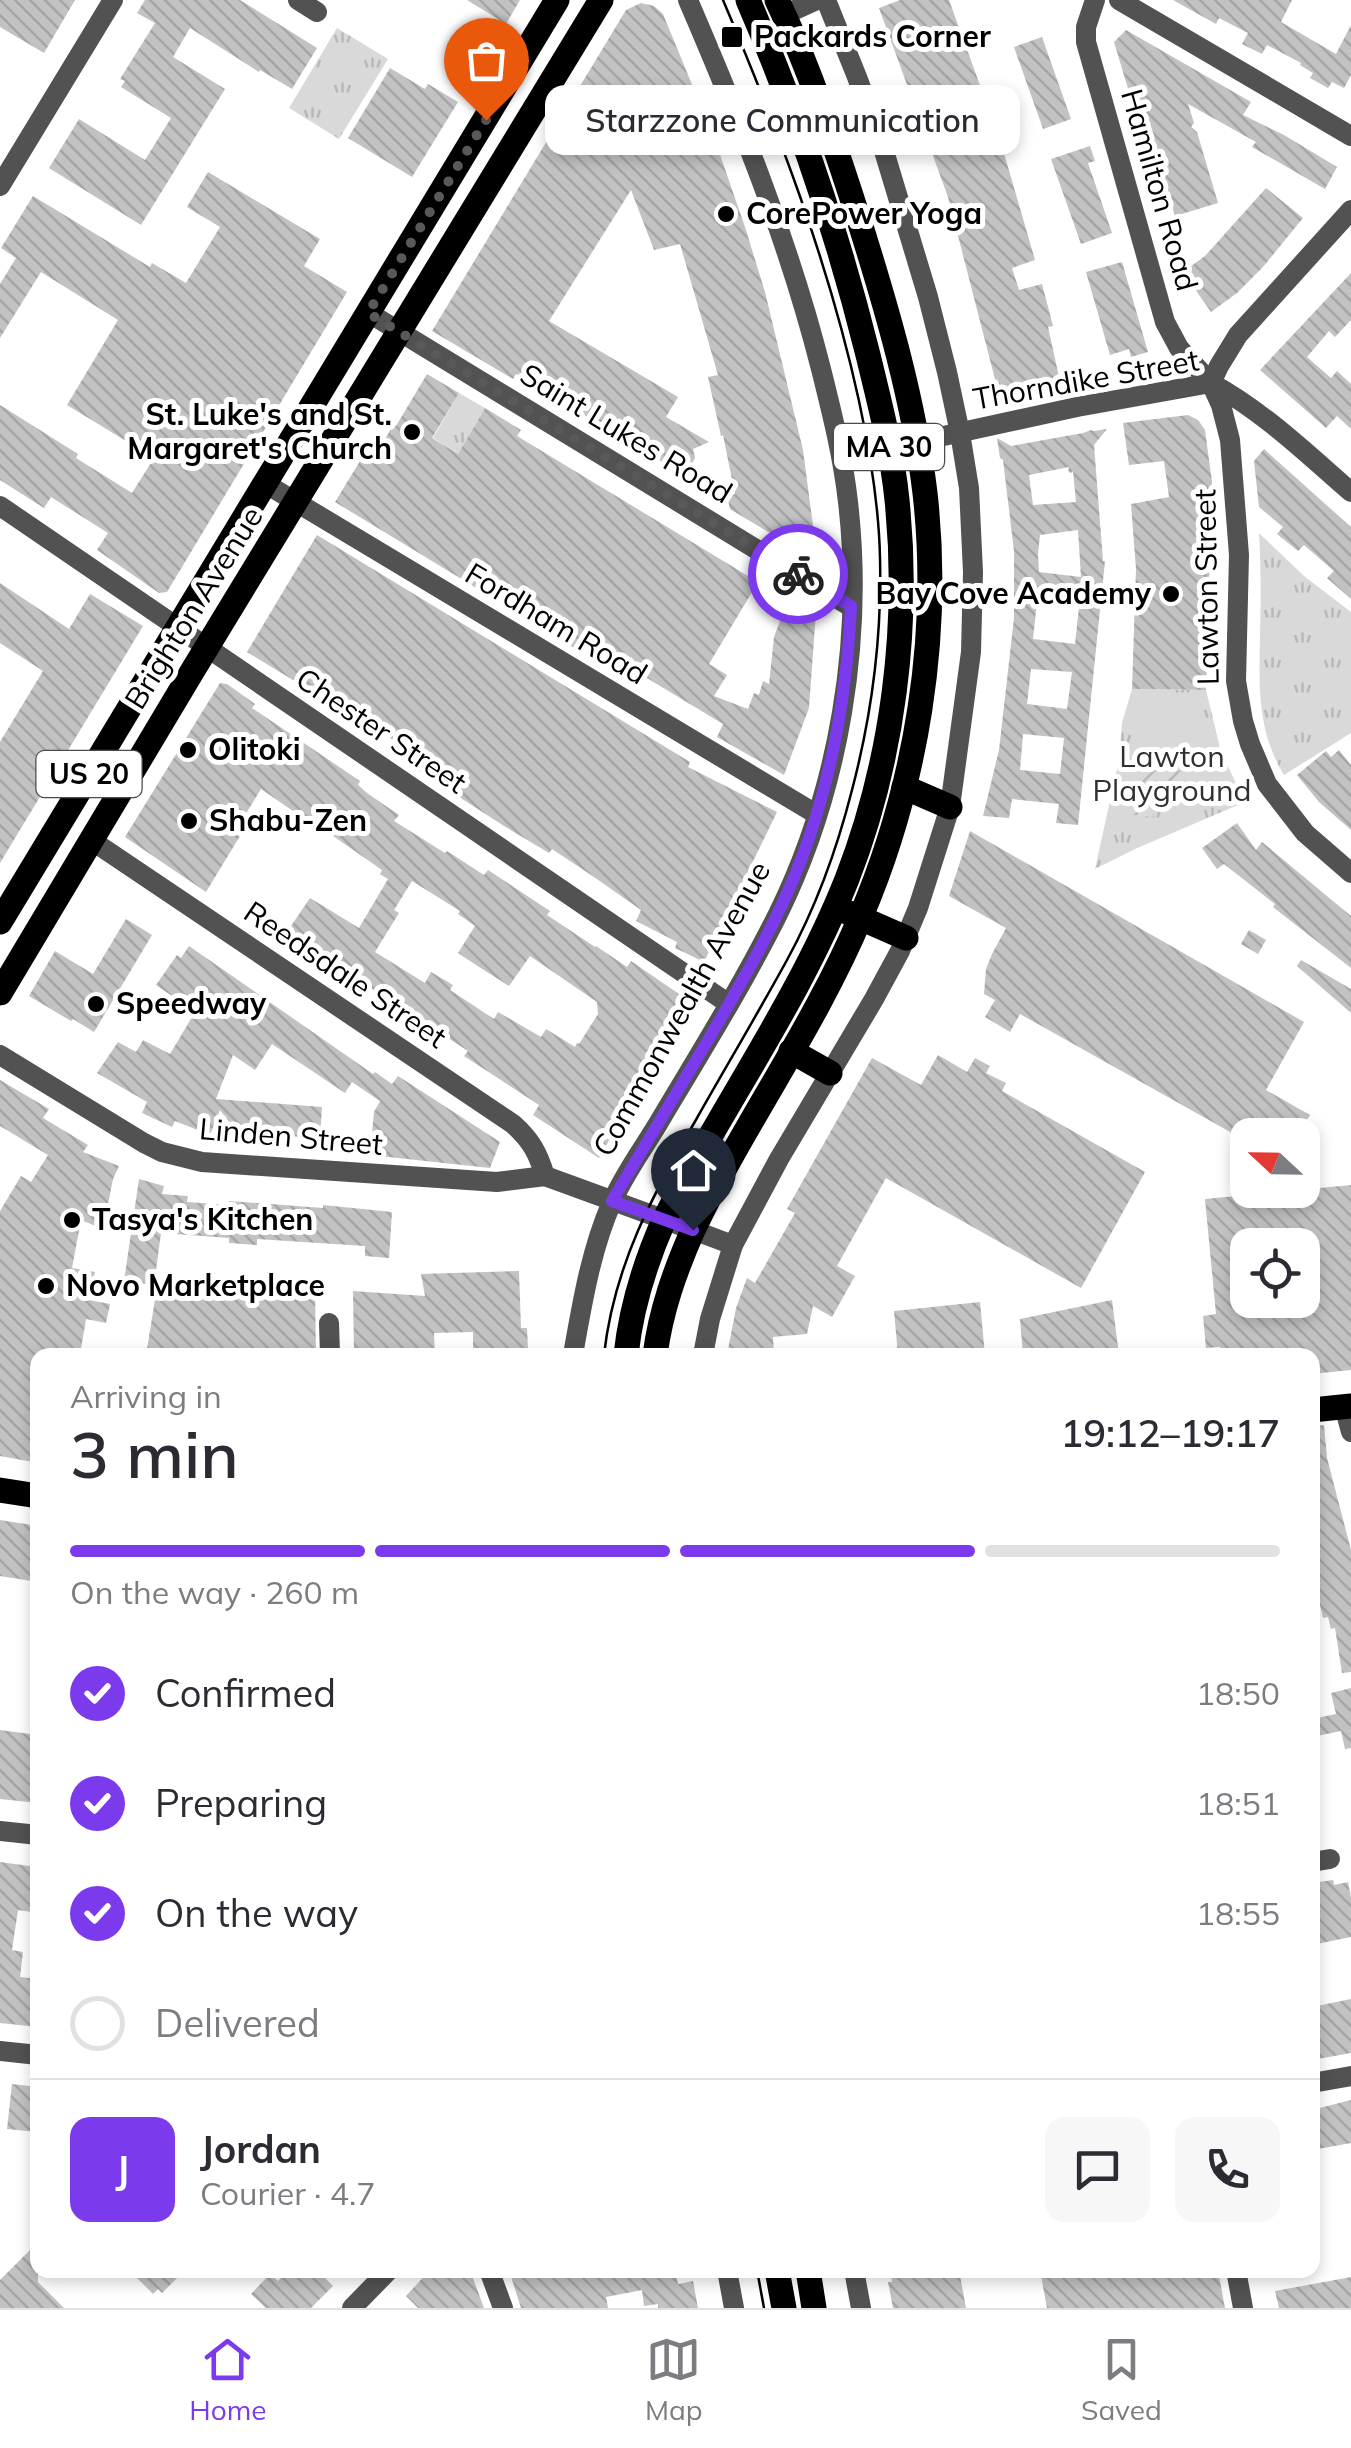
<!DOCTYPE html>
<html lang="en">
<head>
<meta charset="utf-8">
<style>
  :root { --surface:#fff; --page:#f7f7f7; --text:#2b2b33; --muted:#7c7c81; --line:#e1e1e2; --accent:#7c3aed }
  body { margin:0; font-family:Mulish,sans-serif; background:var(--page); color:var(--text); height:100vh; display:flex; flex-direction:column; font-size:38px; white-space:nowrap }
  * { box-sizing:border-box; margin:0 }
  p { font-size:32px; color:var(--muted) }
  .icon { flex:none; width:55px; height:55px; fill:none; stroke:currentColor; stroke-width:2; stroke-linecap:round; stroke-linejoin:round }
  .map { position:relative; flex:1; overflow:hidden }
  .details { position:absolute; left:30px; top:1348px; width:1290px; height:930px; display:flex; flex-direction:column; background:var(--surface); border-radius:20px; box-shadow:0 5px 15px #0003 }
  .details>* { flex:none }
  .needle { width:65px; rotate:292deg }
  .fabs { position:absolute; left:1230px; top:1118px; display:grid; gap:20px }
  .fabs a { display:grid; place-items:center; width:90px; height:90px; border-radius:20px; background:var(--surface); box-shadow:0 5px 15px #0003; font-size:50px }
  .pin { position:absolute; display:grid; place-items:center; width:85px; height:85px; color:#fff; margin:-102px -42px; border-radius:50% 50% 50% 0; rotate:-45deg; box-shadow:0 0 10px #0007 }
  .pin .icon { rotate:45deg }
  .courier { position:absolute; display:grid; place-items:center; width:100px; height:100px; margin:-50px; border:8px solid #7c3aed; border-radius:50%; background:#fff; color:#222; box-shadow:0 2px 12px #0007 }
  .bubble { position:absolute; height:70px; border-radius:20px; background:var(--surface); box-shadow:0 5px 15px #0003; font-size:32px; font-weight:600; line-height:70px; text-align:center }
  .headline em { font-style:normal; font-weight:600 }
  .headline div { display:flex; flex-direction:column-reverse }
  .headline { display:flex; align-items:center; justify-content:space-between; height:170px; padding:0 40px }
  h1 { font-size:65px; font-weight:600; line-height:75px }
  .bar { display:grid; grid-template-columns:repeat(4,1fr); gap:15px 10px; align-content:center; height:120px; padding:0 40px }
  .bar i { height:12px; border-radius:8px; background:var(--line) }
  .bar .selected { background:var(--accent) }
  .bar p { grid-column:span 4 }
  .line { display:flex; align-items:center; gap:25px; padding:0 40px; border-top:2px solid var(--line) }
  .line div { flex:1 }
  .round { display:grid; place-items:center; flex:none; width:105px; height:105px; border-radius:20px; background:var(--page) }
  ol { padding:0 40px; list-style:none }
  li { display:flex; align-items:center; gap:30px; height:110px }
  li p { margin-inline-start:auto }
  li .icon { padding:10px; border-radius:50%; background:var(--accent); color:#fff; stroke-width:4 }
  li:last-child { color:var(--muted) }
  li i { width:55px; height:55px; border:5px solid var(--line); border-radius:50% }
  .menu { display:flex; justify-content:space-around; align-items:center; height:140px; border-top:2px solid var(--line); background:var(--surface); font-size:28px; color:var(--muted) }
  .menu a { display:grid; justify-items:center; gap:5px }
  .menu .selected { color:var(--accent) }
  .map>svg:first-child { display:block }
  .grass { fill:url(#grass-tufts) }
  .garden { fill:url(#garden-furrows) }
  .pitch { fill:#d9d9d9 }
  .building { fill:url(#building-back-hatch); fill-rule:evenodd }
  .lines { fill:none; stroke-linecap:round; stroke-linejoin:round }
  .minor { stroke:#525252; stroke-width:20 }
  .tertiary { stroke:#525252; stroke-width:20 }
  .primary { stroke:#000; stroke-width:25 }
  .tram { stroke:#000; stroke-width:2.5 }
  .done { stroke:#595959; stroke-width:10; stroke-dasharray:0 18 }
  .route { stroke:#7c3aed; stroke-width:12 }
  .poi-dot { fill:#000; stroke:#fff; stroke-width:4 }
  .labels { text-anchor:middle; stroke-width:10; stroke-linejoin:round; paint-order:stroke }
  .shield { fill:#fff; stroke:#4c4c4c; stroke-width:2.5 }
  .shield-label { font-size:28px; font-weight:bold; fill:#000 }
  .poi-label { font-size:30px; font-weight:bold; fill:#000; stroke:#fff; text-anchor:start }
  .street-label { font-size:30px; fill:#000; stroke:#fff }
  .park-label { font-size:30px; fill:#303030; stroke:#fff }
</style>
</head>
<body>
<div class="map">
<svg width="1351" height="2308" viewBox="0 0 1351 2308">
  <defs>
    <pattern id="grass-tufts" width="24" height="20" patternUnits="userSpaceOnUse" patternTransform="scale(2.5)"><rect width="24" height="20" fill="#d9d9d9"/><path d="M3 7l-1-3M5 7V3M7 7l1-3M15 17l-1-3M17 17v-4M19 17l1-3" fill="none" stroke="#b8b8b8"/></pattern>
    <pattern id="garden-furrows" width="10" height="10" patternUnits="userSpaceOnUse" patternTransform="scale(2.5)"><rect width="10" height="10" fill="#d9d9d9"/><path d="M-1 1l2-2M0 10L10 0M9 11l2-2" fill="none" stroke="#b8b8b8"/></pattern>
    <pattern id="building-back-hatch" width="6" height="6" patternUnits="userSpaceOnUse" patternTransform="scale(2.5)"><rect width="6" height="6" fill="#c2c2c2"/><path d="M-1 5l2 2M0 0l6 6M5-1l2 2" fill="none" stroke="#a5a5a5"/></pattern>
  </defs>
  <rect width="100%" height="100%" fill="#fff"/>
  <g class="grass">
    <polygon points="337,28 388,59 339,139 289,108"/>
    <polygon points="459,393 485,408 458,454 433,438"/>
    <path d="M1259 533 1304 576 1351 612V733L1284 775C1257 731 1259 686 1260 636 1261 602 1261 568 1259 533Z"/>
    <polygon points="1132,689 1206,690 1221,752 1245,802 1135,849 1095,869 1119,760 1122,723"/>
  </g>
  <polygon class="garden" points="1133,765 1191,772 1187,807 1156,803 1153,817 1127,814"/>
  <polygon class="pitch" points="1138,702 1200,711 1193,758 1132,750"/>
  <g class="building">
    <polygon points="0,0 75,0 44,53 0,27"/>
    <polygon points="145,0 240,0 317,48 292,89 260,70 259,72 190,28 173,57 225,89 141,225 49,168 79,119 145,160 171,118 121,87 125,81 120,79 155,23 137,13"/>
    <polygon points="467,0 520,0 506,24"/>
    <polygon points="900,0 949,0 1001,143 1035,260 1012,268 1019,290 1042,284 1053,326 1048,327 1059,377 998,391 948,197 879,8"/>
    <polygon points="1173,0 1292,0 1281,22 1336,54 1351,25 1351,75 1344,88 1332,82 1328,88 1310,78 1313,73 1300,65 1301,63 1267,45 1262,54 1242,44 1248,33 1219,18 1216,24"/>
    <polygon points="641,3 654,6 663,14 716,143 745,227 765,292 803,450 818,563 785,543 786,537 783,541 730,509 727,496 735,494 723,435 721,436 708,377 718,375 680,244 654,250 631,190 549,321 678,397 666,417 709,442 693,449 695,458 685,476 516,374 513,379 432,331 626,10"/>
    <polygon points="1126,30 1251,102 1243,115 1284,135 1337,167 1325,189 1252,147 1256,142 1188,104 1194,123 1191,127 1197,132 1218,203 1175,216 1160,165 1152,168 1114,42"/>
    <polygon points="1042,37 1071,119 1043,129 1014,47"/>
    <polygon points="390,68 425,89 428,84 458,102 412,177 348,138"/>
    <polygon points="1090,146 1095,161 1088,163 1112,233 1081,244 1051,159"/>
    <polygon points="208,172 320,239 304,266 347,292 167,592 159,593 97,550 108,533 51,497 44,508 0,480 0,405 78,454 76,458 132,493 154,458 67,405 118,320 41,272 0,338 0,284 16,258 1,248 33,196 150,267 152,263 186,283 220,227 187,207"/>
    <polygon points="1266,188 1303,218 1263,267 1237,293 1211,312 1183,272 1205,256"/>
    <polygon points="1122,262 1148,352 1131,357 1129,349 1110,355 1086,272"/>
    <polygon points="1351,273 1351,320 1335,337 1329,331 1307,357 1331,378 1337,371 1351,384 1351,429 1337,416 1326,428 1260,370"/>
    <polygon points="427,374 459,393 432,438 458,454 485,408 521,430 517,436 758,582 709,664 727,675 714,696 748,709 754,693 759,695 763,681 769,684 774,637 791,592 814,606 816,612 809,708 784,775 717,737 723,724 584,640 578,650 335,502 371,443 380,448 393,425 396,426"/>
    <polygon points="1188,415 1198,420 1205,430 1212,482 1206,690 1132,689 1136,569 1131,504 1169,497 1164,461 1129,465 1123,423"/>
    <path d="M1107 429 1094 445 1103 561H1105L1078 825 1056 823 1059 804 1012 799 1009 818 983 816 999 750 1014 618V551L1003 460 1000 458 997 438 1011 446 1083 433 1091 430 1094 431ZM1069 467 1068 471 1071 473 1073 471 1076 502 1033 505 1029 475ZM1078 530 1081 577 1039 572 1038 554 1040 535ZM1037 602 1079 607 1075 644 1033 639ZM1031 669 1072 672 1067 709 1027 704ZM1023 734 1064 738 1060 774 1020 770Z"/>
    <polygon points="1264,449 1351,527 1351,599 1327,578 1334,571 1304,545 1298,551 1277,534 1283,527 1259,507 1254,461"/>
    <polygon points="317,535 690,762 688,767 777,812 704,962 675,948 677,942 636,921 641,910 594,877 552,849 549,853 504,826 419,771 425,762 367,722 321,692 319,696 247,652"/>
    <polygon points="0,583 69,629 90,594 143,626 0,863 0,742 43,671 0,643"/>
    <path d="M220 683 227 684 255 704 252 708 360 781 358 785 367 793 399 815 394 821 445 853 447 851 484 875 488 870 550 911 547 915 595 947 596 946 627 967 631 961 689 1001 599 1158 533 1115 539 1105 464 1056 468 1051 439 1032 441 1030 362 983 364 980 289 929 310 898 359 928 388 879 380 874 382 870 326 831 325 833 261 789 234 833 240 836 206 892 125 837ZM412 881 460 911 458 914 475 926 458 953 476 965 509 986 530 956 597 1002 598 1014 579 1044 577 1043 575 1047 546 1029 541 1037 498 1012 494 1019 450 990 453 985 431 972 425 983 375 952 399 913 394 910Z"/>
    <polygon points="1339,750 1351,765 1351,830 1319,802 1297,775 1326,751 1331,757"/>
    <polygon points="1237,823 1256,850 1262,842 1351,916 1351,968 1273,907 1275,904 1224,864 1217,869 1202,848"/>
    <polygon points="970,831 1304,1022 1266,1090 1310,1115 1298,1135 1248,1135 1248,1142 1020,1014 1010,1032 985,1017 995,1000 984,994 986,969 992,954 1006,928 949,896"/>
    <polygon points="126,919 152,935 94,1032 73,1019 71,1021 29,996 55,951 93,974"/>
    <polygon points="1249,930 1266,940 1258,954 1241,944"/>
    <polygon points="189,946 373,1074 375,1072 392,1084 398,1076 500,1142 490,1168 370,1155 374,1112 380,1101 352,1082 345,1093 272,1044 255,1070 233,1055 216,1099 322,1107 320,1138 272,1135 265,1139 240,1137 220,1110 210,1135 175,1121 172,1127 142,1113 147,1102 97,1073 118,1042 136,1052 143,1040 170,1054 195,1012 156,985 177,955 181,958"/>
    <polygon points="1301,960 1351,989 1351,1013 1297,966"/>
    <polygon points="938,1055 967,1072 975,1058 990,1066 986,1073 1006,1083 1002,1091 1145,1172 1081,1288 886,1178 837,1266 855,1276 832,1317 813,1306 807,1334 773,1337 774,1355 727,1355 736,1308 747,1278 755,1283 795,1213 787,1209 872,1058 921,1085"/>
    <polygon points="0,1080 49,1109 43,1118 88,1145 83,1152 119,1166 113,1179 103,1229 81,1220 72,1268 95,1272 89,1300 110,1304 106,1323 86,1319 80,1355 38,1355 38,1463 0,1456 0,1211 21,1176 31,1182 48,1155 0,1126"/>
    <polygon points="139,1179 164,1186 162,1194 188,1196 187,1202 228,1205 229,1201 323,1208 323,1205 392,1212 389,1258 365,1256 365,1246 257,1239 257,1245 229,1243 229,1238 161,1233 154,1285 124,1281"/>
    <path d="M1351 1185V1370L1312 1374V1355H1220V1347L1206 1348 1203 1316 1216 1314 1205 1199ZM1248 1245H1302V1300H1248Z"/>
    <polygon points="519,1271 521,1328 527,1328 528,1348 473,1349 473,1332 434,1333 435,1355 354,1355 353,1291 425,1296 421,1274"/>
    <polygon points="158,1281 315,1289 316,1355 146,1355"/>
    <polygon points="1112,1300 1119,1355 1023,1355 1020,1319"/>
    <polygon points="980,1302 985,1355 898,1355 894,1311"/>
    <polygon points="1324,1425 1327,1458 1351,1550 1351,1672 1342,1673 1335,1628 1331,1629 1328,1617 1323,1618 1312,1571 1312,1426"/>
    <polygon points="0,1520 38,1526 38,1582 0,1576"/>
    <polygon points="1351,1688 1351,1748 1345,1749 1341,1731 1312,1737 1312,1719 1336,1714 1331,1693"/>
    <polygon points="0,1730 38,1735 38,1803 0,1799"/>
    <polygon points="0,1862 37,1867 31,1912 18,1910 12,1950 23,1952 20,1977 38,1979 38,2027 0,2023"/>
    <polygon points="1333,1880 1334,1885 1348,1882 1351,1898 1351,1937 1312,1945 1312,1883"/>
    <polygon points="1351,1999 1351,2053 1312,2060 1312,2007"/>
    <polygon points="12,2084 38,2087 37,2132 7,2129"/>
    <polygon points="1351,2100 1351,2143 1312,2150 1312,2110"/>
    <polygon points="38,2242 38,2282 64,2308 0,2308 0,2280"/>
    <polygon points="129,2270 185,2270 162,2293 158,2289 153,2294"/>
    <polygon points="288,2270 317,2270 333,2286 311,2308 266,2308 251,2294 270,2274 278,2281"/>
    <polygon points="430,2270 470,2270 484,2308 418,2308 406,2296"/>
    <polygon points="509,2270 675,2270 678,2284 693,2281 698,2308 658,2308 658,2304 644,2306 642,2290 606,2297 608,2308 521,2308"/>
    <polygon points="890,2270 925,2270 926,2275 959,2270 966,2308 893,2308 888,2282 892,2282"/>
    <polygon points="1040,2270 1209,2270 1210,2278 1219,2276 1225,2308 1047,2308"/>
    <polygon points="1351,2277 1351,2308 1279,2308 1275,2291"/>
  </g>
  <g class="lines">
    <g class="minor">
      <polyline points="298,0 317,12"/>
      <polyline points="1095,0 1086,27 1086,42 1165,322 1179,348 1211,383 1221,405 1230,440 1239,555 1236,681 1243,721 1250,744 1267,784 1305,833 1351,873"/>
      <polyline points="0,186 113,0"/>
      <polyline points="369,313 851,607"/>
      <polyline points="1211,383 1219,366 1238,335 1351,210"/>
      <polyline points="266,484 816,814"/>
      <polyline points="0,506 729,1004"/>
      <path d="M91 840 513 1124C531 1140 538 1153 545 1176"/>
      <polyline points="693,1230 733,1245"/>
      <polyline points="329,1323 330,1355"/>
      <path d="M573 1355C582 1304 591 1249 612 1202 625 1172 646 1145 662 1117 702 1050 743 984 778 914 839 790 864 640 848 502 843 457 832 413 821 369 789 242 740 121 688 0"/>
      <polyline points="703,1355 710,1319 733,1245 779,1159 874,999 900,951 918,908 950,807 971,652 973,572 969,488 960,433 947,372 928,297 884,151 857,77 826,0"/>
      <polyline points="1344,1406 1351,1432"/>
      <polyline points="0,1831 38,1835"/>
      <polyline points="1312,1862 1330,1859"/>
      <polyline points="0,2051 38,2055"/>
      <polyline points="1312,2083 1351,2076"/>
      <polyline points="489,2270 503,2308"/>
      <polyline points="727,2270 734,2308"/>
      <polyline points="854,2270 861,2308"/>
      <polyline points="352,2308 389,2270"/>
    </g>
    <g class="tertiary">
      <polyline points="1119,0 1351,136"/>
      <polyline points="784,15 817,0"/>
      <path d="M916 442 1077 407 1211 383C1264 412 1306 453 1351 492"/>
      <polyline points="0,1055 144,1143 162,1152 202,1162 497,1182 545,1176 693,1230"/>
      <polyline points="1236,2270 1243,2308"/>
    </g>
    <g class="primary">
      <polyline points="904,787 950,807"/>
      <polyline points="849,913 906,938"/>
      <polyline points="0,922 557,0"/>
      <polyline points="0,993 193,670 601,0"/>
      <polyline points="791,1051 830,1073"/>
      <path d="M626 1355C631 1308 645 1263 664 1220 723 1105 799 1000 847 879 893 761 910 626 897 500 892 450 879 400 867 351 837 231 797 114 748 0"/>
      <path d="M655 1355C661 1310 675 1271 693 1230 744 1123 815 1026 861 916 917 785 941 634 925 493 914 401 887 309 859 220 835 146 811 71 777 0"/>
      <polyline points="1312,1410 1351,1406"/>
      <polyline points="0,1490 38,1496"/>
      <polyline points="777,2270 784,2308"/>
      <polyline points="808,2270 814,2308"/>
    </g>
    <g class="tram">
      <path d="M604 1355C614 1265 653 1194 697 1118 727 1065 758 1013 787 960 816 907 837 849 852 790 872 714 882 638 880 558 879 506 870 452 859 401 829 263 778 130 723 0"/>
      <polyline points="757,2270 764,2308"/>
    </g>
  </g>
  <g class="lines">
    <polyline class="done" points="486,120 368,313 798,574"/>
    <path class="route" d="M693 1230 612 1201C646 1144 680 1087 714 1030 746 975 778 920 801 860 832 779 847 693 851 606L798 574"/>
  </g>
  <g class="poi-dot">
    <rect x="720" y="25" width="24" height="24" rx="5"/>
    <circle cx="726" cy="214" r="10"/>
    <circle cx="412" cy="432" r="10"/>
    <circle cx="1171" cy="594" r="10"/>
    <circle cx="188" cy="750" r="10"/>
    <circle cx="189" cy="821" r="10"/>
    <circle cx="96" cy="1004" r="10"/>
    <circle cx="72" cy="1220" r="10"/>
    <circle cx="46" cy="1286" r="10"/>
  </g>
  <g class="labels">
    <g class="shield">
      <rect x="834" y="424" width="110" height="46" rx="8"/>
      <rect x="36.5" y="751" width="105" height="46" rx="8"/>
    </g>
    <g class="shield-label">
      <text x="889" y="457">MA 30</text>
      <text x="89" y="784">US 20</text>
    </g>
    <g class="poi-label">
      <text x="754" y="47">Packards Corner</text>
      <text x="746" y="224">CorePower Yoga</text>
      <text x="392" y="425" text-anchor="end">St. Luke's and St.<tspan x="392" dy="34">Margaret's Church</tspan></text>
      <text x="1151" y="604" text-anchor="end">Bay Cove Academy</text>
      <text x="208" y="760">Olitoki</text>
      <text x="209" y="831">Shabu-Zen</text>
      <text x="116" y="1014">Speedway</text>
      <text x="92" y="1230">Tasya's Kitchen</text>
      <text x="66" y="1296">Novo Marketplace</text>
    </g>
    <g class="street-label">
      <text transform="translate(1159 190) rotate(74)" y="10">Hamilton Road</text>
      <text transform="translate(1086 380) rotate(-10)" y="10">Thorndike Street</text>
      <text transform="translate(626 434) rotate(31)" y="10">Saint Lukes Road</text>
      <text transform="translate(1207 587) rotate(-91)" y="10">Lawton Street</text>
      <text transform="translate(194 608) rotate(-58)" y="10">Brighton Avenue</text>
      <text transform="translate(556 624) rotate(31)" y="10">Fordham Road</text>
      <text transform="translate(381 731) rotate(34)" y="10">Chester Street</text>
      <text transform="translate(345 975) rotate(34)" y="10">Reedsdale Street</text>
      <text transform="translate(682 1009) rotate(-61)" y="10">Commonwealth Avenue</text>
      <text transform="translate(291 1137) rotate(5)" y="10">Linden Street</text>
    </g>
    <g class="park-label">
      <text x="1172" y="767">Lawton<tspan x="1172" dy="34">Playground</tspan></text>
    </g>
  </g>
</svg>
<div class="fabs">
<a><svg class="needle" viewBox="-14 -14 28 28"><path d="M0-13l5 13h-10z" fill="#e53935"/><path d="M0 13l5-13h-10z" fill="#7c7c81"/></svg></a>
<a><svg class="icon" aria-label="locate" viewBox="0 0 24 24"><circle cx="12" cy="12" r="6"/><path d="M12 2v4M12 18v4M2 12h4M18 12h4"/></svg></a>
</div>
<div class="pin" style="left:486px;top:120px;background:#ea580c"><svg class="icon" aria-label="bag" viewBox="0 0 24 24"><path d="M5 8h14l-1 12H6zM9 8a3 3 0 0 1 6 0"/></svg></div>
<div class="pin" style="left:693px;top:1230px;background:#1f2937"><svg class="icon" aria-label="home" viewBox="0 0 24 24"><path d="M3 11l9-7 9 7M6 9v11h12V9"/></svg></div>
<div class="courier" style="left:798px;top:574px"><svg class="icon" aria-label="bike" viewBox="0 0 24 24"><circle cx="6" cy="16" r="4"/><circle cx="18" cy="16" r="4"/><path d="M6 16l4-8h5l3 8M10 8l3 8H6M13 5h3"/></svg></div>
<div class="bubble" style="left:545px;top:85px;width:475px">Starzzone Communication</div>
<section class="details">
<div class="headline"><div><h1>3 min</h1><p>Arriving in</p></div><em>19:12–19:17</em></div>
<div class="bar"><i class="selected"></i><i class="selected"></i><i class="selected"></i><i></i><p>On the way · 260 m</p></div>
<ol>
<li><svg class="icon" aria-label="check" viewBox="0 0 24 24"><path d="M5 12l5 5 9-10"/></svg>Confirmed<p>18:50</p></li>
<li><svg class="icon" aria-label="check" viewBox="0 0 24 24"><path d="M5 12l5 5 9-10"/></svg>Preparing<p>18:51</p></li>
<li><svg class="icon" aria-label="check" viewBox="0 0 24 24"><path d="M5 12l5 5 9-10"/></svg>On the way<p>18:55</p></li>
<li><i></i>Delivered</li>
</ol>
<div class="line" style="height:180px"><b class="round" style="background:var(--accent);color:#fff">J</b><div><b>Jordan</b><p>Courier · 4.7</p></div><a class="round"><svg class="icon" aria-label="chat" viewBox="0 0 24 24"><path d="M4 5h16v11H9l-5 4z"/></svg></a><a class="round"><svg class="icon" aria-label="phone" viewBox="0 0 24 24"><path d="M5 4h4l2 5-3 2q2 4 5 5l2-3 5 2v4C11 20 4 13 5 4z"/></svg></a></div>
</section>
</div>
<nav class="menu">
<a class="selected"><svg class="icon" aria-label="home" viewBox="0 0 24 24"><path d="M3 11l9-7 9 7M6 9v11h12V9"/></svg>Home</a>
<a><svg class="icon" aria-label="map" viewBox="0 0 24 24"><path d="M3 6l6-2 6 2 6-2v14l-6 2-6-2-6 2zM9 4v14M15 6v14"/></svg>Map</a>
<a><svg class="icon" aria-label="saved" viewBox="0 0 24 24"><path d="M7 4h10v16l-5-4-5 4z"/></svg>Saved</a>
</nav>
</body>
</html>
